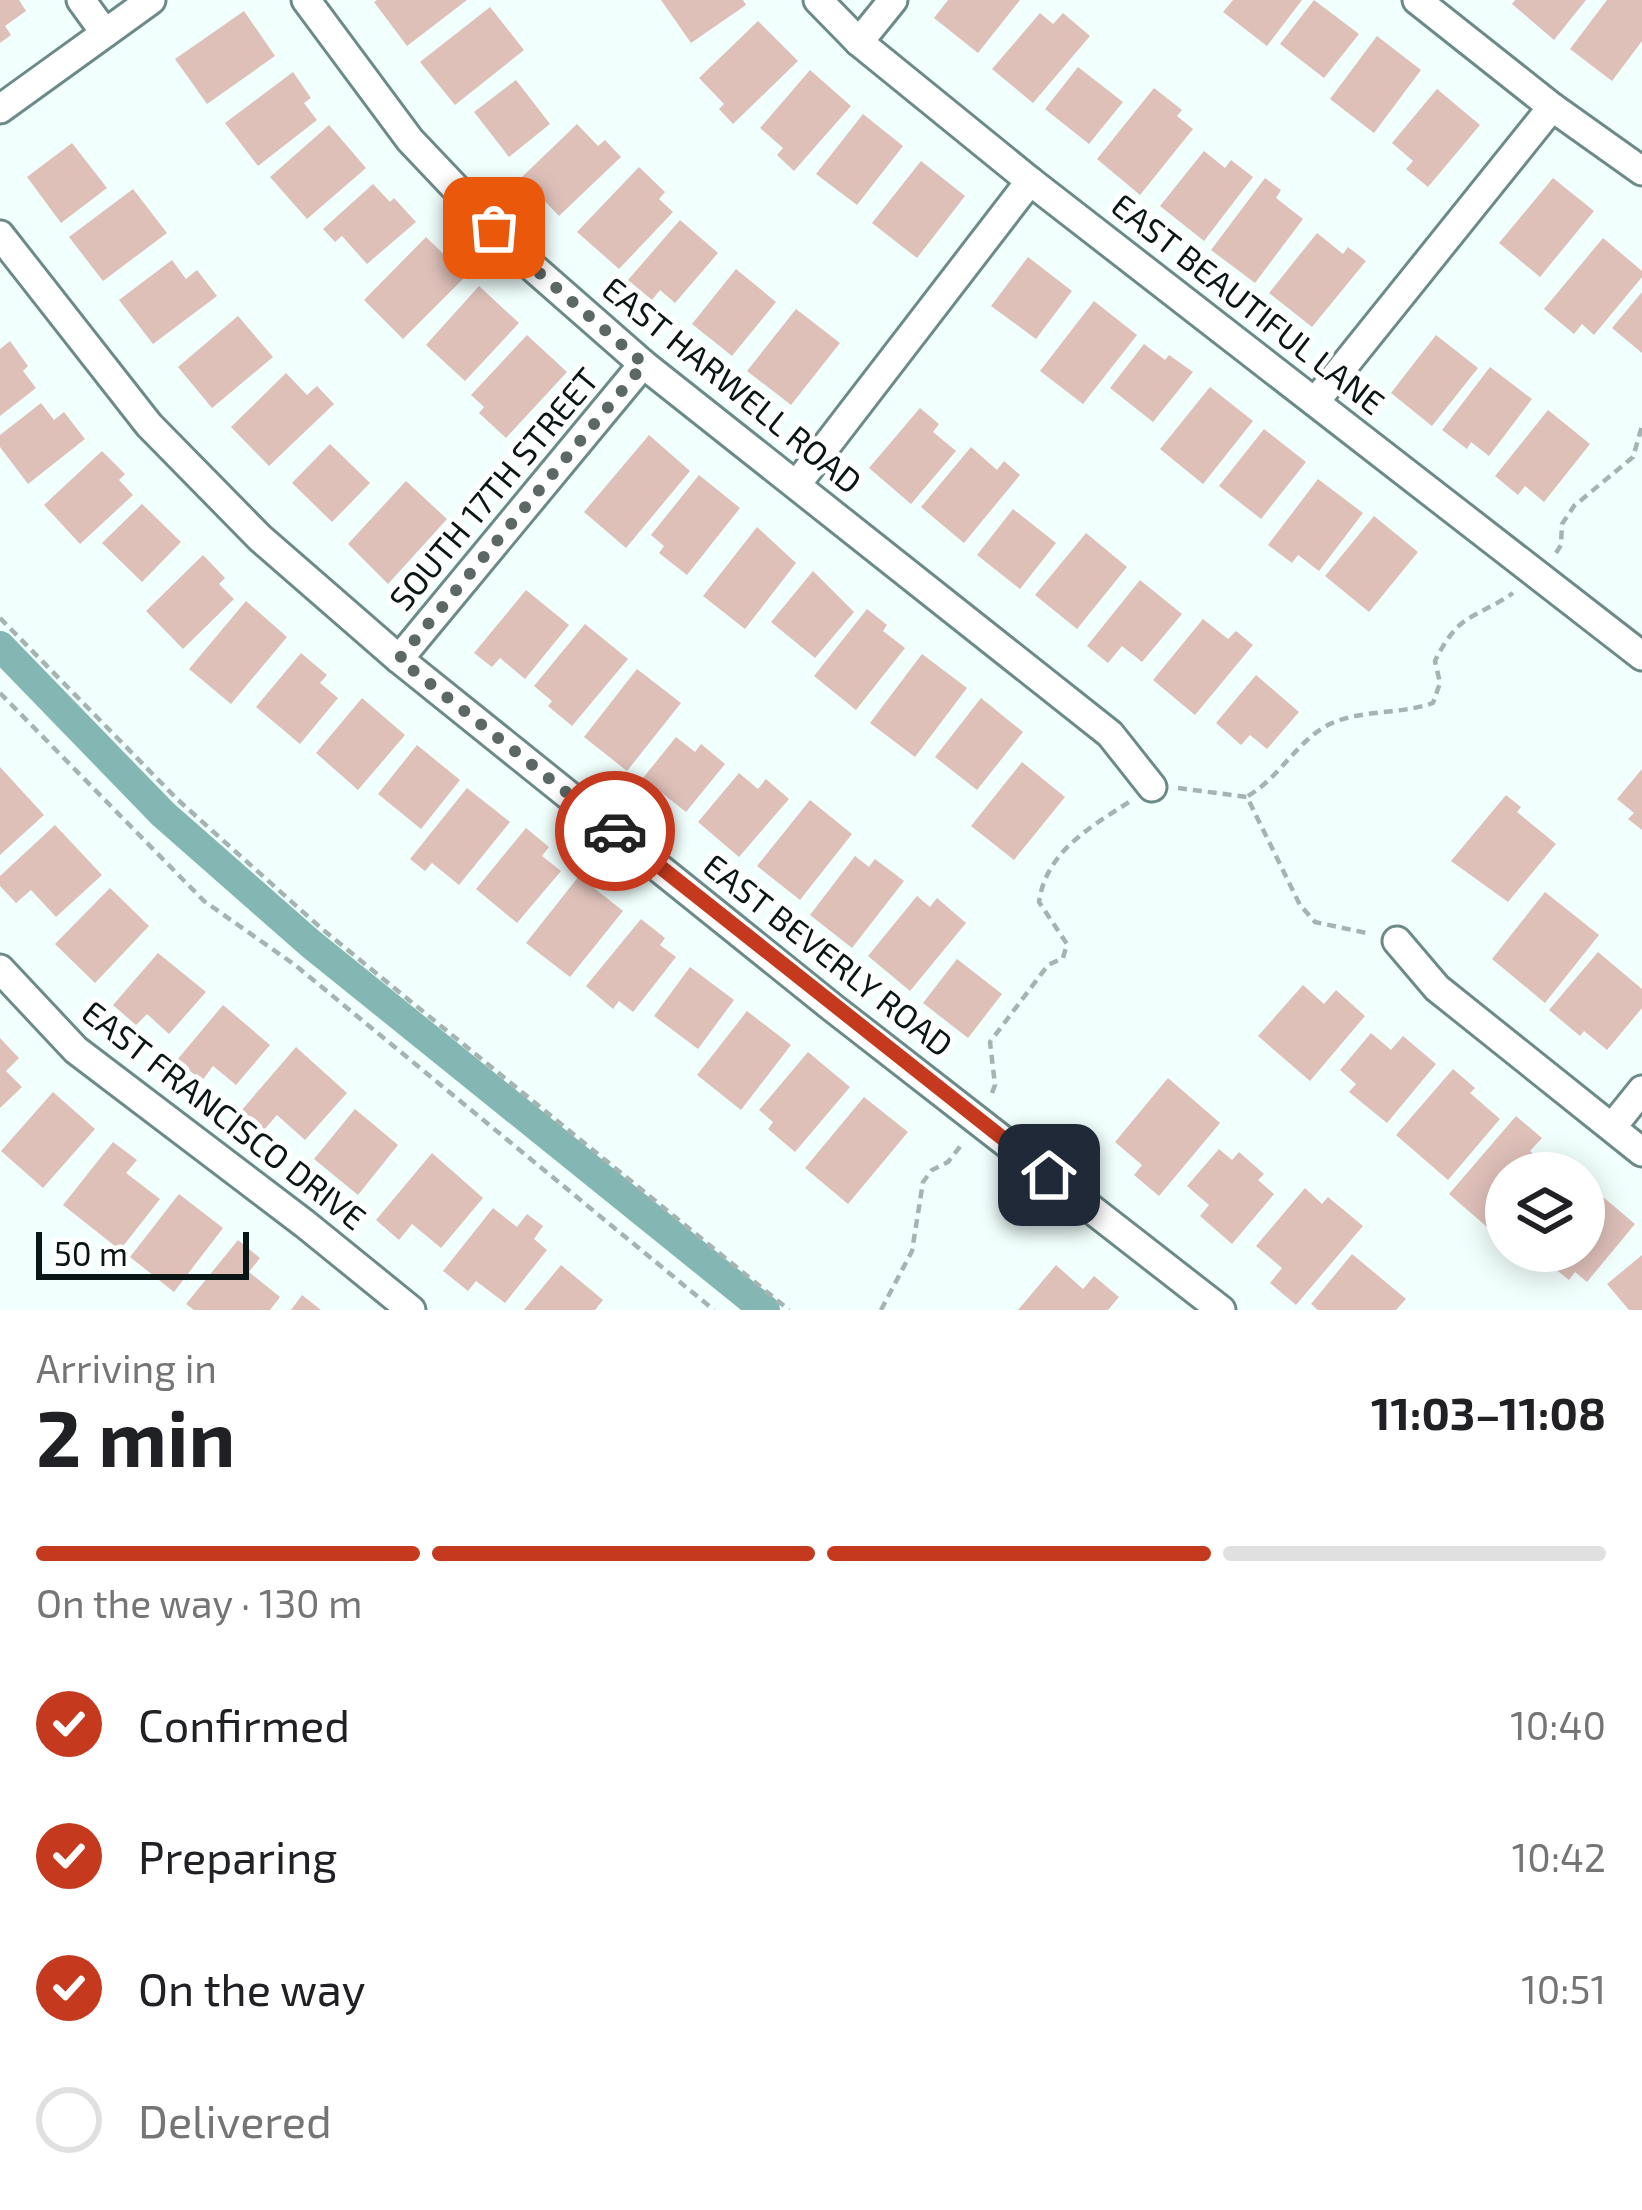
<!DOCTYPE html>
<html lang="en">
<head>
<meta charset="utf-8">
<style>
  :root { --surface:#fff; --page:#f6f6f6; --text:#202124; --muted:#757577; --line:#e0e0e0; --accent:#c53a1e }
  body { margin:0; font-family:"Exo 2",sans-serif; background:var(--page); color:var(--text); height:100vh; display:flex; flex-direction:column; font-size:45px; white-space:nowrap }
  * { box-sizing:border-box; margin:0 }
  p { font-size:39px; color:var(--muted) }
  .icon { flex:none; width:66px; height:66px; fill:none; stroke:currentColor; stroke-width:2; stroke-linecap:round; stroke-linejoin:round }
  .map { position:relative; height:1310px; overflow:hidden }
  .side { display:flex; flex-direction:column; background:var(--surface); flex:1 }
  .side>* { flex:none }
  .buttons { position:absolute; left:1485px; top:1152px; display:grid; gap:24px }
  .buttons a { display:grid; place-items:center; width:120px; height:120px; border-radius:50%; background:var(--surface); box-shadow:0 6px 30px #0003; font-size:60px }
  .scale { position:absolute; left:36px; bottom:30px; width:213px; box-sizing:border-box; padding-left:12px; border:6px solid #0a1615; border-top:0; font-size:33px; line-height:42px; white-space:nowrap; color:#0a1615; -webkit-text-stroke:9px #fff; paint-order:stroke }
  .pin { position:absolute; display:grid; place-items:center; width:102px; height:102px; color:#fff; margin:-51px; border-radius:24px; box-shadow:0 6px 18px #0006 }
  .courier { position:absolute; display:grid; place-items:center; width:120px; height:120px; margin:-60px; border:9px solid #c53a1e; border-radius:50%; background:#fff; color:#222; box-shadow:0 3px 15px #0007 }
  .headline em { font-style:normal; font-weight:700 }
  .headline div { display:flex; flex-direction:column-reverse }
  .headline { display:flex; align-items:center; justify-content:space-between; height:204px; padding:0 36px }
  h1 { font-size:78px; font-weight:700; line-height:90px }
  .bar { display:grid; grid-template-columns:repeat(4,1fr); gap:18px 12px; align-content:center; height:144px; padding:0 36px }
  .bar i { height:15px; border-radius:9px; background:var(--line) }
  .bar .on { background:var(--accent) }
  .bar p { grid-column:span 4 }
  ol { padding:0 36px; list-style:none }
  li { display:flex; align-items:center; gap:36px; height:132px }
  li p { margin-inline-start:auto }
  li .icon { padding:12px; border-radius:50%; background:var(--accent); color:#fff; stroke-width:4 }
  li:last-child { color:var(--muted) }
  li i { width:66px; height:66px; border:6px solid var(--line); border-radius:50% }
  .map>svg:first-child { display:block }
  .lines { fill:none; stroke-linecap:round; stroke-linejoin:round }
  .canal { stroke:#84b7b3; stroke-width:30 }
  .building { fill:#dec0b9 }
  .minor-casing { stroke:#6b8a88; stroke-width:33 }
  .path { stroke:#a5b3b1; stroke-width:4.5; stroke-dasharray:9 6; stroke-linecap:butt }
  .minor { stroke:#fff; stroke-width:27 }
  .done { stroke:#5b6866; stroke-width:12; stroke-dasharray:0 21.6 }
  .route { stroke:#c53a1e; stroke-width:15 }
  .labels { text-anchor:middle; stroke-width:10; stroke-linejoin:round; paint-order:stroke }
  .street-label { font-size:33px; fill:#0a1615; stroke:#fff }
</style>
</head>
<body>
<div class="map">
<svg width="1642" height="1310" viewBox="0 0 1642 1310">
  <rect width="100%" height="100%" fill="#f1fffd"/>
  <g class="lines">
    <polyline class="canal" points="0,646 163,814 311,944 765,1310"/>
  </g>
  <g class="building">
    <polygon points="0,0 19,0 26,11 5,26 11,35 0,43"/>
    <polygon points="377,0 467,0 407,46 374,2"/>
    <polygon points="661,0 743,0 746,5 691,43"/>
    <polygon points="948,0 1020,0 978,53 934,18"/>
    <polygon points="1233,0 1302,0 1267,46 1223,12"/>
    <polygon points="1314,0 1359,34 1324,78 1280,44"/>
    <polygon points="1515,0 1586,0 1554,40 1512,4"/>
    <polygon points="1607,0 1642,0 1642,41 1612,81 1570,49"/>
    <polygon points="490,7 524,50 455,105 420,62"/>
    <polygon points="244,11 275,56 207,104 175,59"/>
    <polygon points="1040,13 1053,24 1063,13 1090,36 1033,103 992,69"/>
    <polygon points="758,21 798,61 733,124 719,109 724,104 699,78"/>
    <polygon points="1377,36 1421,70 1374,133 1330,99"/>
    <polygon points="1078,67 1123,102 1089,144 1045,109"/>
    <polygon points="810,70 851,106 794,171 777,155 783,148 760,128"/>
    <polygon points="293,72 311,98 304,103 317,120 258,166 225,123"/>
    <polygon points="516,80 550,124 509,157 474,112"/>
    <polygon points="1154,88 1182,110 1177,116 1193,129 1140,195 1097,159"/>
    <polygon points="1437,89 1480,125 1428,187 1406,169 1413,161 1392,143"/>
    <polygon points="863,114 903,146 857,205 816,174"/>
    <polygon points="577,124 598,146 605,140 621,157 559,216 522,177"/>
    <polygon points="329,125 366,168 307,219 270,177"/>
    <polygon points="72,143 107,188 61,223 27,177"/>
    <polygon points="1204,151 1225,168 1231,160 1253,177 1204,241 1160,206"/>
    <polygon points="921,161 965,196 917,258 872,223"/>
    <polygon points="639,167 665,192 659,199 673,212 619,269 577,232"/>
    <polygon points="1265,178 1281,190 1276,198 1303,219 1255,283 1211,250"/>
    <polygon points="1553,178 1594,211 1540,277 1499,243"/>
    <polygon points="373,184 390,202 394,198 416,222 367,264 342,236 335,242 323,229"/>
    <polygon points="133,189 167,233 103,281 69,237"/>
    <polygon points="680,220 718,253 675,303 660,290 652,300 628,280"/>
    <polygon points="1317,233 1343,254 1348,247 1366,261 1312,327 1269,293"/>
    <polygon points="426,237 466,276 403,339 364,300"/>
    <polygon points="1603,238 1642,271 1642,277 1594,335 1582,324 1574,334 1544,309"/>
    <polygon points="1028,257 1072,291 1036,339 991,306"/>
    <polygon points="172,260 186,279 197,270 217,296 153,344 119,300"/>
    <polygon points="736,269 776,302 732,356 692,324"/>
    <polygon points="479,286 519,323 465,381 426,345"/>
    <polygon points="1642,292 1642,353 1612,328"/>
    <polygon points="1094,301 1137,335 1083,404 1040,371"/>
    <polygon points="796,309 840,343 791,405 747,371"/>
    <polygon points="238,316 273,357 212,408 178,367"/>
    <polygon points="527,335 567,372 506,438 479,413 484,407 471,395"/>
    <polygon points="1436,335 1478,368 1432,426 1391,393"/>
    <polygon points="10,341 28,366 23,371 36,388 0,416 0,349"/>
    <polygon points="1144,344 1165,360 1169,355 1193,372 1153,422 1110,388"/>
    <polygon points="1490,367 1532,399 1489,456 1471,442 1467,449 1442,430"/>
    <polygon points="286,373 307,395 317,386 334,404 269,466 231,427"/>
    <polygon points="1210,387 1253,421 1203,484 1160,449"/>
    <polygon points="41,403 54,420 64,412 85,439 28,484 0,447 0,435"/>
    <polygon points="920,408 939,424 933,432 956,451 911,504 869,468"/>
    <polygon points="1548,410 1590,444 1544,502 1525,486 1518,495 1495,476"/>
    <polygon points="1264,429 1306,462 1261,519 1219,486"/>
    <polygon points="649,435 690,471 626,548 584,512"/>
    <polygon points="330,444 370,483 332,522 292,483"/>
    <polygon points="971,447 997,470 1004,461 1020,475 964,543 921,507"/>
    <polygon points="102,451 125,474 119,480 133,495 80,544 44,505"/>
    <polygon points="699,475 740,508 687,575 659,553 664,546 651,535"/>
    <polygon points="1318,479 1363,513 1319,571 1298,555 1292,563 1268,545"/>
    <polygon points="406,481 447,519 388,584 348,544"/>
    <polygon points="142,504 181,542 142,582 102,543"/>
    <polygon points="1013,509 1056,543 1020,589 977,555"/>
    <polygon points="1374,516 1418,552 1369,612 1325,576"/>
    <polygon points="757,527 796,563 745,629 703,596"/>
    <polygon points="1086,533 1127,567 1077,629 1035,595"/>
    <polygon points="203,555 225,578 219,584 234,599 183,649 146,611"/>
    <polygon points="813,571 854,612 815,658 771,622"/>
    <polygon points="1140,580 1182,614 1142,662 1122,646 1108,663 1087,646"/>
    <polygon points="526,590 569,625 525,679 500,658 492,667 474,653"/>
    <polygon points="246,601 287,637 231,704 189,669"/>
    <polygon points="867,609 887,625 883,631 905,648 856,710 814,676"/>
    <polygon points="1203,619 1228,639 1236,631 1253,645 1195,715 1153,680"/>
    <polygon points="585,624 628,659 572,726 548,706 552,701 534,686"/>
    <polygon points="301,653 327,675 320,683 338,698 300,744 256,707"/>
    <polygon points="922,654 967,688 915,757 870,723"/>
    <polygon points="637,669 681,703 627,771 584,737"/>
    <polygon points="1256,675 1299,712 1267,749 1250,735 1241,745 1216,723"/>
    <polygon points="362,698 405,735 358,790 316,753"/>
    <polygon points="981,698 1023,732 977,790 935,757"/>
    <polygon points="676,737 695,752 701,744 725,764 686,812 643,778"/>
    <polygon points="417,745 460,780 421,829 378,794"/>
    <polygon points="1022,762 1065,797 1014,860 971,826"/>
    <polygon points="0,767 44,815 0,855"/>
    <polygon points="1642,769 1642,830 1628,819 1634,813 1617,799"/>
    <polygon points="739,773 758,789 766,779 789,799 739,857 698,822"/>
    <polygon points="467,788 510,822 459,885 432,863 425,871 410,859"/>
    <polygon points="1506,795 1521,807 1517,812 1556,844 1508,902 1451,861"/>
    <polygon points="810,800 852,834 800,900 757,866"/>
    <polygon points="55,825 102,875 56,917 31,890 16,903 0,886 0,876"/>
    <polygon points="526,828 549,847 542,856 561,871 517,923 476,889"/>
    <polygon points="855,856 869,867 875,859 904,881 852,948 810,915"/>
    <polygon points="579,876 623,911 570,977 526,943"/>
    <polygon points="110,888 149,926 95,983 55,944"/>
    <polygon points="1545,892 1599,935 1545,1003 1492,959"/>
    <polygon points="917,896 930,907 937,898 966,923 910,991 868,956"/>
    <polygon points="641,919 665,938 660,945 676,957 633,1012 619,1001 613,1009 586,986"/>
    <polygon points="1598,952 1642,989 1642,1008 1607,1050 1584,1031 1580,1036 1549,1010"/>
    <polygon points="158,953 206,992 169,1034 147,1014 136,1025 113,1005"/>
    <polygon points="957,959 1002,994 968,1038 923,1003"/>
    <polygon points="690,967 734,1000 698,1049 654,1016"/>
    <polygon points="1303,985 1324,1004 1336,990 1365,1016 1310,1081 1258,1036"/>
    <polygon points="223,1005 270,1045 236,1085 213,1066 202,1081 177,1060"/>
    <polygon points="747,1011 791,1045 741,1110 697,1075"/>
    <polygon points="1371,1033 1391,1050 1403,1036 1436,1064 1387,1123 1349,1092 1356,1084 1340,1070"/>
    <polygon points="0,1038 19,1058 6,1071 22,1087 0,1108"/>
    <polygon points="296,1047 347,1093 305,1140 277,1115 263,1131 241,1111"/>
    <polygon points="808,1052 850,1087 795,1152 768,1129 773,1122 759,1110"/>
    <polygon points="1453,1069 1475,1088 1470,1093 1500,1119 1448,1180 1396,1135"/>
    <polygon points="1168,1078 1220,1123 1159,1196 1134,1175 1142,1165 1115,1142"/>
    <polygon points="53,1092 95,1129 43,1188 1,1151"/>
    <polygon points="864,1097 908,1132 848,1204 805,1168"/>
    <polygon points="355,1109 398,1145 358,1195 314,1159"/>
    <polygon points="1516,1116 1542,1138 1530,1151 1555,1173 1506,1173 1506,1235 1502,1240 1449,1194"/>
    <polygon points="113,1142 137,1160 126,1173 160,1199 120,1250 63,1205"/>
    <polygon points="1219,1149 1232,1160 1239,1152 1264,1174 1258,1180 1274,1194 1232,1244 1200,1216 1209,1205 1187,1186"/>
    <polygon points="432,1153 483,1198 441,1248 412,1224 399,1240 376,1220"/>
    <polygon points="1584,1181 1635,1224 1587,1282 1575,1272 1569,1280 1533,1251 1584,1251"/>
    <polygon points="1305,1188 1322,1204 1328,1197 1363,1226 1296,1305 1270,1283 1282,1268 1256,1246"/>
    <polygon points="179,1194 223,1228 174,1292 130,1257"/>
    <polygon points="493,1208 517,1227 527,1214 543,1226 534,1239 547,1250 505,1303 476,1281 468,1291 443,1271"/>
    <polygon points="238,1240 260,1258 249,1272 280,1297 270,1310 194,1310 186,1304"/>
    <polygon points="1352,1254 1406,1299 1396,1310 1318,1310 1311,1304"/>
    <polygon points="1642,1255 1642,1310 1629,1310 1607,1284"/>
    <polygon points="561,1265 603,1300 595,1310 524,1310"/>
    <polygon points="1056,1265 1083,1289 1094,1276 1119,1297 1108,1310 1018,1310"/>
    <polygon points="302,1295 321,1310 291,1310"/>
  </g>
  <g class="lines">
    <defs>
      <g id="minor">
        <polyline points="81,0 105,33"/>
        <polyline points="306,0 410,140 521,257 643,364 1110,734 1152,787"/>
        <polyline points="818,0 859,42 1030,181 1642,656"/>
        <polyline points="1417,0 1552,107 1642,171"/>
        <polyline points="859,42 893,0"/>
        <polyline points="0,109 151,0"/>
        <polyline points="0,235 149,425 260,538 399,659 833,1008 1221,1310"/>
        <polyline points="1315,402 1552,107"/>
        <polyline points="797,484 1030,181"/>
        <polyline points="399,659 643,364"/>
        <polyline points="1397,941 1437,988 1642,1152"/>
        <polyline points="0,969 76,1050 305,1224 411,1310"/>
        <polyline points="1613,1126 1642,1090"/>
      </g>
    </defs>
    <use href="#minor" class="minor-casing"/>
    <g class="path">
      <polyline points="1556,553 1561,545 1562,524 1574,506 1633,457 1642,426"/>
      <polyline points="0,618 178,800 322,929 789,1310"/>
      <polyline points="0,693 204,901 295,965 714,1310"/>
      <polyline points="1178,788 1247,797 1300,905 1315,922 1371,934"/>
      <path d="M1248 796C1280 777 1296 742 1328 725 1360 709 1399 715 1433 703L1440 683 1435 661C1460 611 1472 621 1513 593"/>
      <path d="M992 1093 995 1085 990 1042 1048 965 1063 958 1067 944 1039 902C1046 852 1089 828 1129 802"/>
      <polyline points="881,1310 912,1251 923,1182 932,1170 948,1162 962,1144"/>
    </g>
    <use href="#minor" class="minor"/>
  </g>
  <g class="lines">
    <polyline class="done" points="494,228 521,257 644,364 399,659 615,831"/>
    <polyline class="route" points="615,831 1049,1175"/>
  </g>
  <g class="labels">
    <g class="street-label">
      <text transform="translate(1248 304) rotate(38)" y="12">EAST BEAUTIFUL LANE</text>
      <text transform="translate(732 385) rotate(39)" y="12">EAST HARWELL ROAD</text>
      <text transform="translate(494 489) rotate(-50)" y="12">SOUTH 17TH STREET</text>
      <text transform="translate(828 955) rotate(38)" y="12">EAST BEVERLY ROAD</text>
      <text transform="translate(224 1115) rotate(38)" y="12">EAST FRANCISCO DRIVE</text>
    </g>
  </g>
</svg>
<div class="buttons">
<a><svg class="icon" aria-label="layers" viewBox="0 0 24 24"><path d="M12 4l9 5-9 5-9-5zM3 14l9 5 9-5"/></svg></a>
</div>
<div class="scale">50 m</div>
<div class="pin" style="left:494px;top:228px;background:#ea580c"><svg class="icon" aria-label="bag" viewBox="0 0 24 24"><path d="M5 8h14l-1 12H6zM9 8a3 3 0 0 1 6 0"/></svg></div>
<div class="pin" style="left:1049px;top:1175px;background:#1f2937"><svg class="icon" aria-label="home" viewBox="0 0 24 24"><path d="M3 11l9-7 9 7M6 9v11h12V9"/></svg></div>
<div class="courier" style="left:615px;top:831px"><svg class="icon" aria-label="car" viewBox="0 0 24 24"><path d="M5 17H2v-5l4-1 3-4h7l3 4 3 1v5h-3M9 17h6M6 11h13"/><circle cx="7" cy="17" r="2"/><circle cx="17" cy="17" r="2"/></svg></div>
</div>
<section class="side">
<div class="headline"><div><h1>2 min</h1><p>Arriving in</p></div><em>11:03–11:08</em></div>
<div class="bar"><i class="on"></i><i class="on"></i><i class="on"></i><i></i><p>On the way · 130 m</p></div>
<ol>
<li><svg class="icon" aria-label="check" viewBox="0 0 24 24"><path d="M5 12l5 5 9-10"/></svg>Confirmed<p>10:40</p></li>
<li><svg class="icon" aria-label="check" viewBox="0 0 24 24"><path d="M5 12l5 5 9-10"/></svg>Preparing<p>10:42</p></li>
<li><svg class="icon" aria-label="check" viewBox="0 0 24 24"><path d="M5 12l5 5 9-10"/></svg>On the way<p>10:51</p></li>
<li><i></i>Delivered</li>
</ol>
</section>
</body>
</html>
